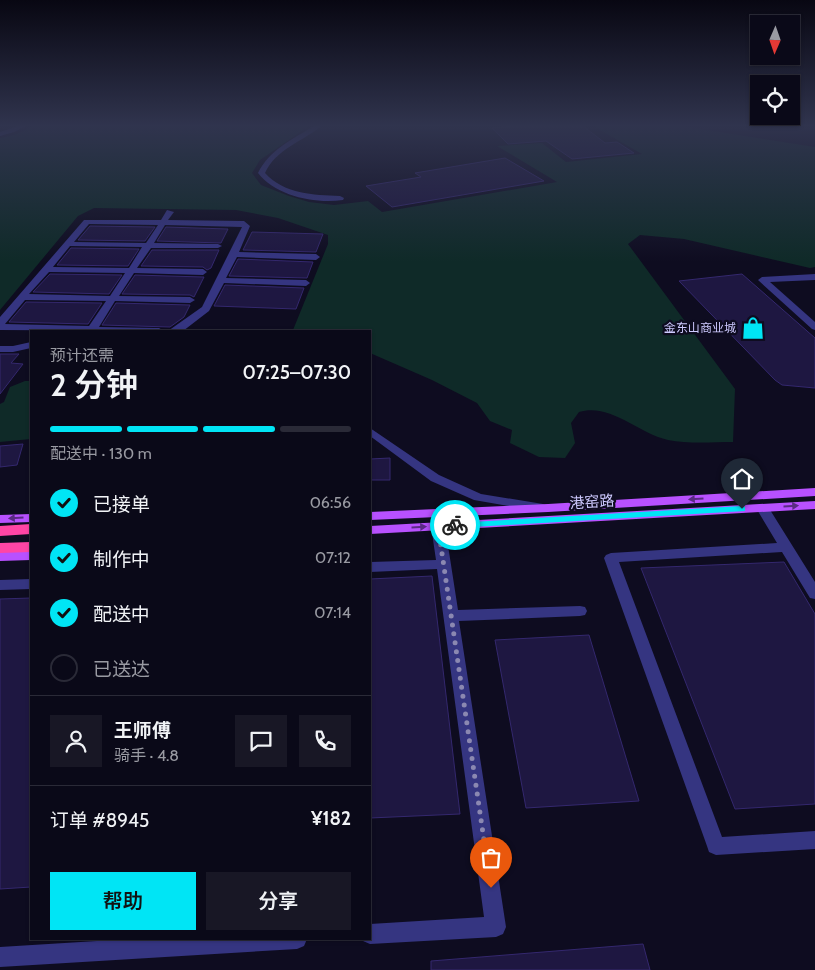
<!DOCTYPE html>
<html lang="zh">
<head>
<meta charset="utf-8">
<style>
  :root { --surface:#0a0918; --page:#181725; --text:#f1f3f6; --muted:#999aa2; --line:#2a2a37; --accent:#00e5f5 }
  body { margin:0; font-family:Cabin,"Noto Sans SC",sans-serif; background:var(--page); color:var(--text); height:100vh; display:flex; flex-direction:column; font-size:19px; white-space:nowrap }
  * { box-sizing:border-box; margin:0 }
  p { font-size:16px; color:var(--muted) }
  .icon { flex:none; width:28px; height:28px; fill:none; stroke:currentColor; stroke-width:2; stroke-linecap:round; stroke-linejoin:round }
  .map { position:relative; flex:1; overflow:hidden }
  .panel { position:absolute; left:30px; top:330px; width:341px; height:610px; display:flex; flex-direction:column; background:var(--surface); border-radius:0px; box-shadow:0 1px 4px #0004,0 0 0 1px var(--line) }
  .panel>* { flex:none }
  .needle { width:32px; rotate:182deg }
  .tools { position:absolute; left:750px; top:15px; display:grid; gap:10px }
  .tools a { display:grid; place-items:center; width:50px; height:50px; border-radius:0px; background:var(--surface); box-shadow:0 1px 4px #0004,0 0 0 1px var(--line); font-size:25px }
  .pin { position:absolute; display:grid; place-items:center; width:42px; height:42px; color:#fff; margin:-51px -21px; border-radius:50% 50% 50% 0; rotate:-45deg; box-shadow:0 0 5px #0007 }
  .pin .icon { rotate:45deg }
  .courier { position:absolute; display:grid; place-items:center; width:50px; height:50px; margin:-25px; border:4px solid #00e5f5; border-radius:50%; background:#fff; color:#222; box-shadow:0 1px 6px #0007 }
  .summary em { font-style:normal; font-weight:600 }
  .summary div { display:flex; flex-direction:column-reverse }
  .summary { display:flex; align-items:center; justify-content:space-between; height:85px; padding:0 20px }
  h1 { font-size:32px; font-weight:600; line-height:38px }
  .bar { display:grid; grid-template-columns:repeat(4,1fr); gap:8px 5px; align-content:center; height:60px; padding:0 20px }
  .bar i { height:6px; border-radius:4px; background:var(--line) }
  .bar .current { background:var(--accent) }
  .bar p { grid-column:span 4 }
  .line { display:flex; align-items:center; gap:12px; padding:0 20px; border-top:1px solid var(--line) }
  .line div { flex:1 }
  .round { display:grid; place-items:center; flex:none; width:52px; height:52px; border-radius:0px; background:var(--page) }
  ol { padding:0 20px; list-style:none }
  li { display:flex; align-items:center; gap:15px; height:55px }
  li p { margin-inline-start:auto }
  li .icon { padding:5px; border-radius:50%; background:var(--accent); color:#111; stroke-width:4 }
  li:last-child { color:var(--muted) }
  li i { width:28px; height:28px; border:2px solid var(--line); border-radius:50% }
  .action { display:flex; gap:10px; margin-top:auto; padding:10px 20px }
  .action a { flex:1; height:58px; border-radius:0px; background:var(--accent); color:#111; font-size:20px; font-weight:600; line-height:58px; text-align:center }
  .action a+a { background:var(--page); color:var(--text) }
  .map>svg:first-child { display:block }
  .green { fill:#0f2a28 }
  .building { fill:#1e1741; stroke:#34286e }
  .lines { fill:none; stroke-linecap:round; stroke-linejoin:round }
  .minor { fill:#353581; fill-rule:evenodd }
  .major { fill:#b851ff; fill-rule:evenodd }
  .highway { fill:#ff45a5; fill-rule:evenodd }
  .oneway { fill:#5a2b84 }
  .route { fill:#00e5f5 }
  .done { stroke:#8b88b1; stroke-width:5; stroke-dasharray:0 9 }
  .labels { text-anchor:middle; stroke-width:4.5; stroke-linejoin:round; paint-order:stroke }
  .far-poi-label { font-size:12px; fill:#cecaff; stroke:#0e0c20; text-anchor:end }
  .street-label { font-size:15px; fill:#cecaff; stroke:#0e0c20 }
</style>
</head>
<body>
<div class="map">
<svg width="815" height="970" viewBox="0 0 815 970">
  <rect width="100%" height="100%" fill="#0e0c20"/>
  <g class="green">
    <path d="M31 126H309L260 160 252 173 261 185 289 196 309 202 334 205 368 201 382 212 557 182 497 146 542 143 566 162 642 154 593 126H682L815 147V267L810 268 684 239 640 235 628 244 735 389 733 442C712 442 688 444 668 440 637 433 611 403 579 412L571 423 575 443 565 458 539 457 510 443 512 430 490 421 477 403 432 380 370 353V331L293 330 328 244V235L278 218 236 210 94 208 78 216 0 310V138C11 136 22 133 31 126Z"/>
    <polygon points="25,381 31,381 31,439 0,442 0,404 4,402 10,387"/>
  </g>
  <g class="building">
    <polygon points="513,126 583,126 605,143 617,142 634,153 572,159 546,141 508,144 492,128"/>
    <polygon points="505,158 544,181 392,207 366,186 421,177 415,173"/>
    <polygon points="90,226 155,227 145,241 78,240"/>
    <polygon points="166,227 228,229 221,243 157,241"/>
    <polygon points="252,232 323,234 316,252 243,250"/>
    <polygon points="71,248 139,249 128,266 57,265"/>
    <polygon points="152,250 219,250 211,268 207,270 203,267 141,266"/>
    <polygon points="238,259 313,262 307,278 229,276"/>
    <polygon points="50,274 122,275 109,294 33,292"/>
    <polygon points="742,274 815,338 815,388 782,385 775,380 679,281"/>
    <polygon points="135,275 203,277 204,277 194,297 190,295 122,294"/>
    <polygon points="225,285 304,288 296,309 214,306"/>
    <polygon points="26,302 102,303 88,324 9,322"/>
    <polygon points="116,303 190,305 184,317 170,327 102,325"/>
    <polygon points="0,354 19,354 11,363 23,364 0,394"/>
    <polygon points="23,444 17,465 0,467 0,446"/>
    <polygon points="390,458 390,480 370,480 370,459"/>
    <polygon points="784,562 815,614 815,804 735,809 641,568"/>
    <polygon points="432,576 460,814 370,818 370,579"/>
    <polygon points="31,598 31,887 0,889 0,599"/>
    <polygon points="589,635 639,801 526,808 495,640"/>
    <polygon points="643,944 650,970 431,970 431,961"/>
  </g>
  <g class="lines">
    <g class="minor">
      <polygon points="18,126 26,126 14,132 0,136 0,132"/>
      <path d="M314 126H321C302 142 276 149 265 173 284 194 313 195 340 196L344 198 343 200C314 204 276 196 258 173 269 150 293 139 314 126Z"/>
      <path d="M167 210 174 212 168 220 244 221 250 226 239 252 316 254 320 257 316 260 237 257 226 278 306 280 310 283 306 286 224 283 209 311 183 331H168L202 307 242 227 165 225 154 243 218 244 222 246 218 248H151L137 268 203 269 207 272 203 275 134 273 119 296 190 297 195 300 190 303 115 301 99 327 159 328 164 331 0 330V317L84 220H161ZM89 224 158 225 146 243 74 242ZM70 246 142 247 129 268 53 267ZM49 272 125 273 110 296 29 294ZM25 300 106 301 89 326 5 324Z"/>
      <polygon points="815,274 815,280 770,282 815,322 815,330 812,329 758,280 762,277"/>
      <polygon points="31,342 31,348 13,352 0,352 0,346 13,346"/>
      <polygon points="370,428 439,475 481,494 543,504 549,508 543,512 474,500 431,481 370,436"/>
      <polygon points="762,504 767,505 815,582 815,599 810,598 782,552 619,562 722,837 815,831 815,849 716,855 709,852 707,846 604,558 606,555 611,553 777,543 756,508"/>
      <polygon points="438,522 445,526 458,610 580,606 585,607 587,611 585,615 580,616 459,621 506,927 503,934 496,937 370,944 363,941 362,939 370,939 370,924 484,917 437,569 370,572 370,562 436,560 431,526"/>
      <polygon points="31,579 31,589 0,590 0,580"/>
      <polygon points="129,939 307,939 304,946 297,949 0,967 0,947"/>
    </g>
    <g class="major">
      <polygon points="815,488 815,496 548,512 370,520 370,512 548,504"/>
      <polygon points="815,501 815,509 370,534 370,526"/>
      <polygon points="31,514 31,522 0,523 0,515"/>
      <polygon points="31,550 31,560 0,561 0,551"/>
    </g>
    <g class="highway">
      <polygon points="31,524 31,534 0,536 0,526"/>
      <polygon points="31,542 31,552 0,553 0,543"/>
    </g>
  </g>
  <defs><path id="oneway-solid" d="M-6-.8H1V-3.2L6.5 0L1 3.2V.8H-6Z" transform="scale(1.25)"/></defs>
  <g class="oneway">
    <use href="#oneway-solid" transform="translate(696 499) rotate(176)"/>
    <use href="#oneway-solid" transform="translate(791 506) rotate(-3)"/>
    <use href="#oneway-solid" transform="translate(16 518) rotate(177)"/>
    <use href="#oneway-solid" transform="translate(419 527) rotate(-3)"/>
  </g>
  <linearGradient id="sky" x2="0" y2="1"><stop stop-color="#080712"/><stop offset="0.48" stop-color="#30344e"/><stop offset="1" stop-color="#30344e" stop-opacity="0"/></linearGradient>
  <rect width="815" height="262" fill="url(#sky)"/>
  <polygon class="route" points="742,506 745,507 745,511 455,528 451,525 455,523"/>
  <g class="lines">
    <polyline class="done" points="455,525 438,526 491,888"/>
  </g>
  <defs>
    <symbol id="shop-bare" viewBox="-9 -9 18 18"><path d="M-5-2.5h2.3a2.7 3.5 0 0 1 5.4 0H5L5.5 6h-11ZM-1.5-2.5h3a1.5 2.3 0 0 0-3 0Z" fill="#00e5f5" stroke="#0e0c20" stroke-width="2.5" paint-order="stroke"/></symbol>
  </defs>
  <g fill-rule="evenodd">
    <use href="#shop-bare" x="737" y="312" width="32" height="32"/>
  </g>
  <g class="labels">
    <g class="far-poi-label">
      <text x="736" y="332">金东山商业城</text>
    </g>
    <g class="street-label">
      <text transform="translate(592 502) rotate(-4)" y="5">港窑路</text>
    </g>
  </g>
</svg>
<div class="tools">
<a><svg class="needle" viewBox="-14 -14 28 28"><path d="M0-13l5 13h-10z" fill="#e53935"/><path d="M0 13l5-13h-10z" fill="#999aa2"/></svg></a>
<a><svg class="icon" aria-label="locate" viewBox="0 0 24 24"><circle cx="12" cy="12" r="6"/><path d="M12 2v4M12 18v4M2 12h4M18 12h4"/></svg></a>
</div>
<div class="pin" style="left:491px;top:888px;background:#ea580c"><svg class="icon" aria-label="bag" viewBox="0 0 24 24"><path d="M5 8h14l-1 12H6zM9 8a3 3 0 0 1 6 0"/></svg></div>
<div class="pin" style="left:742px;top:509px;background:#1f2937"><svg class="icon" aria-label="home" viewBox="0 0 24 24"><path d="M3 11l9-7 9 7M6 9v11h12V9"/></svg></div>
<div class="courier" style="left:455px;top:525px"><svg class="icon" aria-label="bike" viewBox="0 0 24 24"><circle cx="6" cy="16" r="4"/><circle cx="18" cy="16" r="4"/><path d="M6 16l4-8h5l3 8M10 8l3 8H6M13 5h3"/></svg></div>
<section class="panel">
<div class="summary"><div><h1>2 分钟</h1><p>预计还需</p></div><em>07:25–07:30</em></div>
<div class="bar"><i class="current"></i><i class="current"></i><i class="current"></i><i></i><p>配送中 · 130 m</p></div>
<ol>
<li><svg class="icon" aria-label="check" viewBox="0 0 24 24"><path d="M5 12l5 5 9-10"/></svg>已接单<p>06:56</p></li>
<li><svg class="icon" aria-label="check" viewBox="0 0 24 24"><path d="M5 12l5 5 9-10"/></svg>制作中<p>07:12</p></li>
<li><svg class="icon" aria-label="check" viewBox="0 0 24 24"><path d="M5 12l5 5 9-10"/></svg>配送中<p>07:14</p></li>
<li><i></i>已送达</li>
</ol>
<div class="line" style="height:90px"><a class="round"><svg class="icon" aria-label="person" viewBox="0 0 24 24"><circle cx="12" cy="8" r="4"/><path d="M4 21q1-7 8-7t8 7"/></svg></a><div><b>王师傅</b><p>骑手 · 4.8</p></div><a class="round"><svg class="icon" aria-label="chat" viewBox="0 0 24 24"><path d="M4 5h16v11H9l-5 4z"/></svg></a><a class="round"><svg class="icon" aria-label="phone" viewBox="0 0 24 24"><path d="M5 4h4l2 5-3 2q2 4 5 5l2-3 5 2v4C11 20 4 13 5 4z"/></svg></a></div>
<div class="line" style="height:65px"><div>订单 #8945</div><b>¥182</b></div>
<div class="action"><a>帮助</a><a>分享</a></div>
</section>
</div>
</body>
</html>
